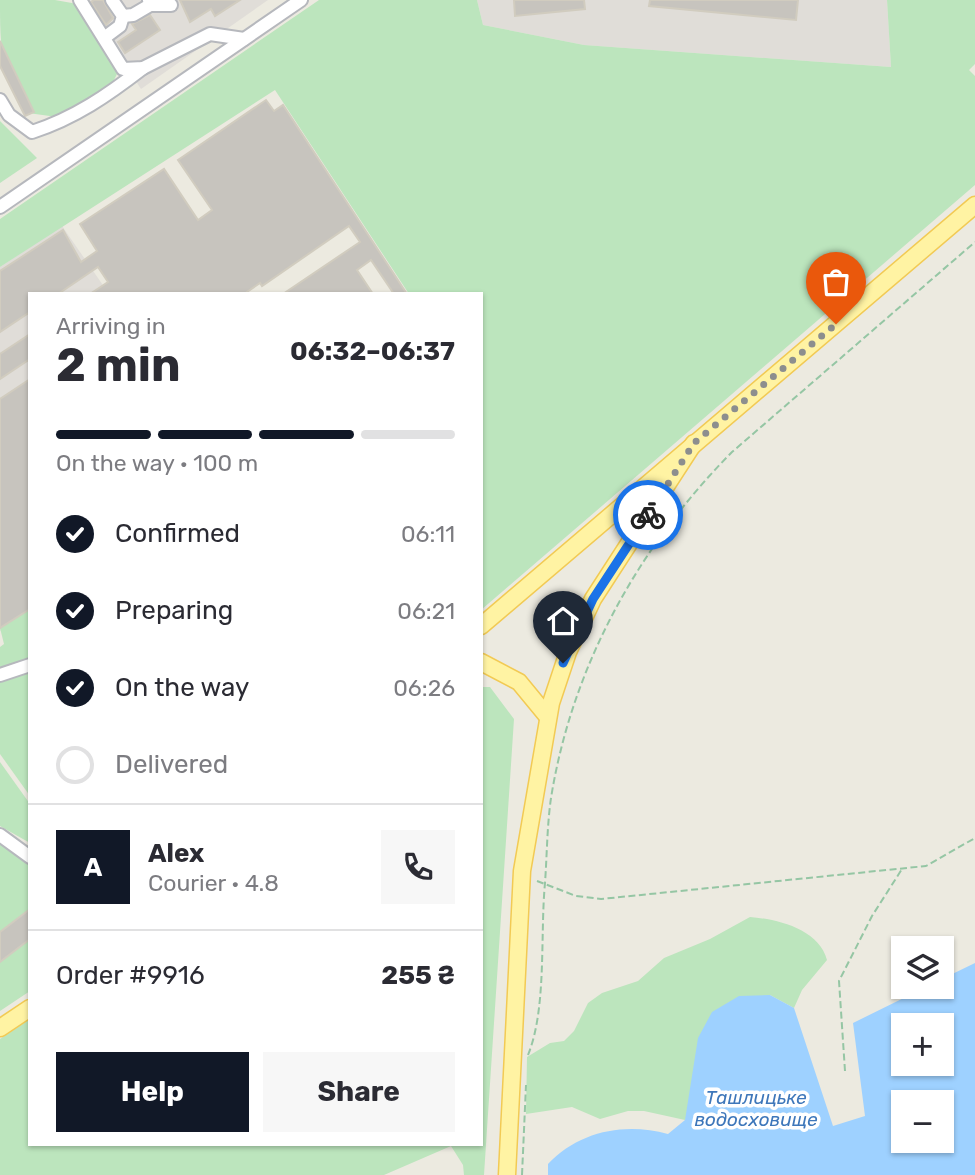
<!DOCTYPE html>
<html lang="en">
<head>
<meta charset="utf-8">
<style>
  :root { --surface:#fff; --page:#f7f7f7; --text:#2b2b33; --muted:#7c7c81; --line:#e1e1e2; --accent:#111827 }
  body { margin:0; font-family:Rubik,sans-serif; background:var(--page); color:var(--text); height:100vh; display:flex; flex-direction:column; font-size:26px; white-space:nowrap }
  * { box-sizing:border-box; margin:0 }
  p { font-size:23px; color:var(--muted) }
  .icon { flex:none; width:38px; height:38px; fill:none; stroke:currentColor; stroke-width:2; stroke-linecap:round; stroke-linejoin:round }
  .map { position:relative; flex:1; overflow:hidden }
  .drawer { position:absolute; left:28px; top:292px; width:455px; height:854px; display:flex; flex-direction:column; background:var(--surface); border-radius:0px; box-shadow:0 2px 5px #0004 }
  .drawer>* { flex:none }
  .buttons { position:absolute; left:891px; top:936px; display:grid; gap:14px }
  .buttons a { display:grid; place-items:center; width:63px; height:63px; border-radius:0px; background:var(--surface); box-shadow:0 2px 5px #0004; font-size:35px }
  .pin { position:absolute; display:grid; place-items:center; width:60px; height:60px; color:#fff; margin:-72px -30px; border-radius:50% 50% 50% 0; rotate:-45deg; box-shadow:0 0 7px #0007 }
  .pin .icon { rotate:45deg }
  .courier { position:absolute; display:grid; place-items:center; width:70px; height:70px; margin:-35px; border:5px solid #1a73e8; border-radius:50%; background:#fff; color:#222; box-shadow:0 2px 9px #0007 }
  .overview em { font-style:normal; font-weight:700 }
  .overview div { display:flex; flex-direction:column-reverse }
  .overview { display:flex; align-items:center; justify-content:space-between; height:119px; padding:0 28px }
  h1 { font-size:46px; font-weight:700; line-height:52px }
  .bar { display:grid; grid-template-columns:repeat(4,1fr); gap:10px 7px; align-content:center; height:84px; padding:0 28px }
  .bar i { height:9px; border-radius:5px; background:var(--line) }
  .bar .active { background:var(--accent) }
  .bar p { grid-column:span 4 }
  .line { display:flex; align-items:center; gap:18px; padding:0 28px; border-top:2px solid var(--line) }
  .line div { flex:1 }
  .round { display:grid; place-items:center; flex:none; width:74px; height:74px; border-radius:0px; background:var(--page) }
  ol { padding:0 28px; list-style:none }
  li { display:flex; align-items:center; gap:21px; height:77px }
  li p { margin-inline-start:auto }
  li .icon { padding:7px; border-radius:50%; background:var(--accent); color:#fff; stroke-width:4 }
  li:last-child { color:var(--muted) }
  li i { width:38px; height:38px; border:4px solid var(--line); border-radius:50% }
  .primary-button { display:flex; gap:14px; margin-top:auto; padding:14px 28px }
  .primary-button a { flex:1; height:80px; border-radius:0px; background:var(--accent); color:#fff; font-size:28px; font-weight:700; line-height:80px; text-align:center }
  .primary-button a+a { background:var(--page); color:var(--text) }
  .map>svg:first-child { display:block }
  .industrial { fill:#e0ddd8 }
  .green { fill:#bce5bd }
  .water { fill:#9ed1ff; fill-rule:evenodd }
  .building { fill:#c7c4be; stroke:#d1ccbf; stroke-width:2 }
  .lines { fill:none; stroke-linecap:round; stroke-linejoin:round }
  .minor-casing { stroke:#b6b8bd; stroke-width:16 }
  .major-casing { stroke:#f2ca54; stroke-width:19 }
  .path { stroke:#95c6a4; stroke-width:2; stroke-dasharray:7 3.5; stroke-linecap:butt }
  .minor { stroke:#fff; stroke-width:12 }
  .major { stroke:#fff3a3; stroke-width:16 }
  .done { stroke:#8c8e8e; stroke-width:7; stroke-dasharray:0 12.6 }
  .route { stroke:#1a73e8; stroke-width:9 }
  .labels { text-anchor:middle; stroke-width:7; stroke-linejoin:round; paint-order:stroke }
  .water-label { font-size:19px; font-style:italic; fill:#3e77ba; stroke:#fff }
</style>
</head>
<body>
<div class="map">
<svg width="975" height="1175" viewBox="0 0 975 1175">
  <rect width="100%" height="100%" fill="#eceae0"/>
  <g class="industrial">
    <polygon points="83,0 268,0 141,89"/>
    <polygon points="477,0 887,0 891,67 584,45 483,25"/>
    <polygon points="62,226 109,294 30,294 30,617 0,631 0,267"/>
  </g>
  <g class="green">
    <path d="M0 0H55L83 5 119 70 106 96 57 117 28 113C0 76 0 45 0 0Z"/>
    <polygon points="319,0 477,0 483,25 584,45 891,67 887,0 975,0 975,64 969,70 975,76 975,185 481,610 481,294 409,294 275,90 0,267 0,219"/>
    <polygon points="0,121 37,158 0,183"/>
    <polygon points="30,609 30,661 0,669 0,647 4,644 0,628"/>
    <polygon points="30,670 30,796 0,754 0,681"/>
    <polygon points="481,687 490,687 514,719 484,1175 464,1175 463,1165 451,1146 384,1175 0,1175 0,1039 30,1019 30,1144 481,1144"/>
    <polygon points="0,762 30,804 30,843 0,826"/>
    <polygon points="0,840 30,864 30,991 0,1011"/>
    <path d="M750 917C777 919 819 929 827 960L802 990 794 1008 770 995 685 1120 644 1111H628L600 1119 572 1107 526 1114 527 1057 550 1043 564 1041 574 1031 588 1003 602 993 638 981 664 958 710 939Z"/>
  </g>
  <path class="water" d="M975 963V1175H548V1164C579 1131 625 1122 668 1134L685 1120 698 1038 712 1012 739 996 770 995 794 1008 833 1126 865 1116 853 1023 926 987H942V979ZM903 1026H942V1064H903ZM903 1102H942V1141H903Z"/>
  <g class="building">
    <polygon points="94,0 103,0 113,18 106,25 91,2"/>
    <polygon points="180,0 240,0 215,16 211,9 190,22"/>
    <polygon points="514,0 584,0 585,9 515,16"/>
    <polygon points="650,0 798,0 796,20 649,6"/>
    <polygon points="150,15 160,30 125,53 118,42 136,30 132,24"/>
    <polygon points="0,41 34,112 25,116 0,66"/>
    <polygon points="266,100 274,111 283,105 407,294 394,294 371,260 357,270 373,294 283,294 360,242 349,226 262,286 260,283 244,294 90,294 108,282 98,267 58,294 30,294 30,312 0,332 0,271 63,230 81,262 97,251 80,224 164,169 198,220 212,210 178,160"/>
    <polygon points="30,334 30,359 0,379 0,354"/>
    <polygon points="30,379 30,609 0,628 0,399"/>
    <polygon points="30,909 30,939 0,962 0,932"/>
  </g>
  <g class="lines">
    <defs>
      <g id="minor">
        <polyline points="80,0 123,69 143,68 210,34 244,39"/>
        <polyline points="150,5 171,5"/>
        <polyline points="123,16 133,15 150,5 149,0"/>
        <polyline points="104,38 120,26 123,16 112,0"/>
        <path d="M0 100 9 115 32 132C75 118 108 95 143 68"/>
        <polyline points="0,207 301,0"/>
        <polyline points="0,675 30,665"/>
        <polyline points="0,835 30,857"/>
      </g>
      <g id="major">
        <polyline points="481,626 975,205"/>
        <polyline points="481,662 519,682 547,716"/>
        <polyline points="0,1028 30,1008"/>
        <polyline points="507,1175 522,871 551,703 568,652 593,599 694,443"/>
      </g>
    </defs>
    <use href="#minor" class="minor-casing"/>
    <use href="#major" class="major-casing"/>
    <g class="path">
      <polyline points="537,881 576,896 601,899 926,866 975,838"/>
      <path d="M528 1055C547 1008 540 935 545 883 547 855 547 826 551 798 572 666 639 546 732 452L975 242"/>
      <polyline points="845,1071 839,981 872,916 902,869"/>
      <polyline points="522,1175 526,1085"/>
    </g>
    <use href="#minor" class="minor"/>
    <use href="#major" class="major"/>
  </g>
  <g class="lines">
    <polyline class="done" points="648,515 694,443 836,324"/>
    <polyline class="route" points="563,663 593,599 648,515"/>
  </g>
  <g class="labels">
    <g class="water-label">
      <text x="756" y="1104">Ташлицьке<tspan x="756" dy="22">водосховище</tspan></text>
    </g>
  </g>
</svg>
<div class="buttons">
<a><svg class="icon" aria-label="layers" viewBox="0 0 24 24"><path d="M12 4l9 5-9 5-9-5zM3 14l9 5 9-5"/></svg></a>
<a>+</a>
<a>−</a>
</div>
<div class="pin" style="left:836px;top:324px;background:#ea580c"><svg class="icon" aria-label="bag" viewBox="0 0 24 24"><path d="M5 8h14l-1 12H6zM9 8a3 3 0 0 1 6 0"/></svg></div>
<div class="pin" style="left:563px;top:663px;background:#1f2937"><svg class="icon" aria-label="home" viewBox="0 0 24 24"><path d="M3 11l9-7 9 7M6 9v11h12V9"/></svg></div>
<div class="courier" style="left:648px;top:515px"><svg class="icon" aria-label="bike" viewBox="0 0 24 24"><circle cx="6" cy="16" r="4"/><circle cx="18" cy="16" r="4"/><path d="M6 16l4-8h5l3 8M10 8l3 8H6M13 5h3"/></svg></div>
<section class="drawer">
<div class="overview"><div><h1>2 min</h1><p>Arriving in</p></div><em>06:32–06:37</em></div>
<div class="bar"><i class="active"></i><i class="active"></i><i class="active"></i><i></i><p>On the way · 100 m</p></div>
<ol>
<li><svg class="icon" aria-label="check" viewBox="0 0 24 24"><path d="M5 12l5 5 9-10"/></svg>Confirmed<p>06:11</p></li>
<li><svg class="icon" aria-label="check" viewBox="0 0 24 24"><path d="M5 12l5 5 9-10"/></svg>Preparing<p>06:21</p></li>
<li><svg class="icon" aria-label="check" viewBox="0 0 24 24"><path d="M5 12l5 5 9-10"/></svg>On the way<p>06:26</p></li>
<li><i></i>Delivered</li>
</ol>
<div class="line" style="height:126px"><b class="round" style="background:var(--accent);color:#fff">A</b><div><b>Alex</b><p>Courier · 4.8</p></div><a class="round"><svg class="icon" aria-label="phone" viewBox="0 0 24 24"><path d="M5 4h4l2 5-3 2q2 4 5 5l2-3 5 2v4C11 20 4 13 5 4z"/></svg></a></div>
<div class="line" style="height:91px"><div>Order #9916</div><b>255 ₴</b></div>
<div class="primary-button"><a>Help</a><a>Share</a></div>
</section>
</div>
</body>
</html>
